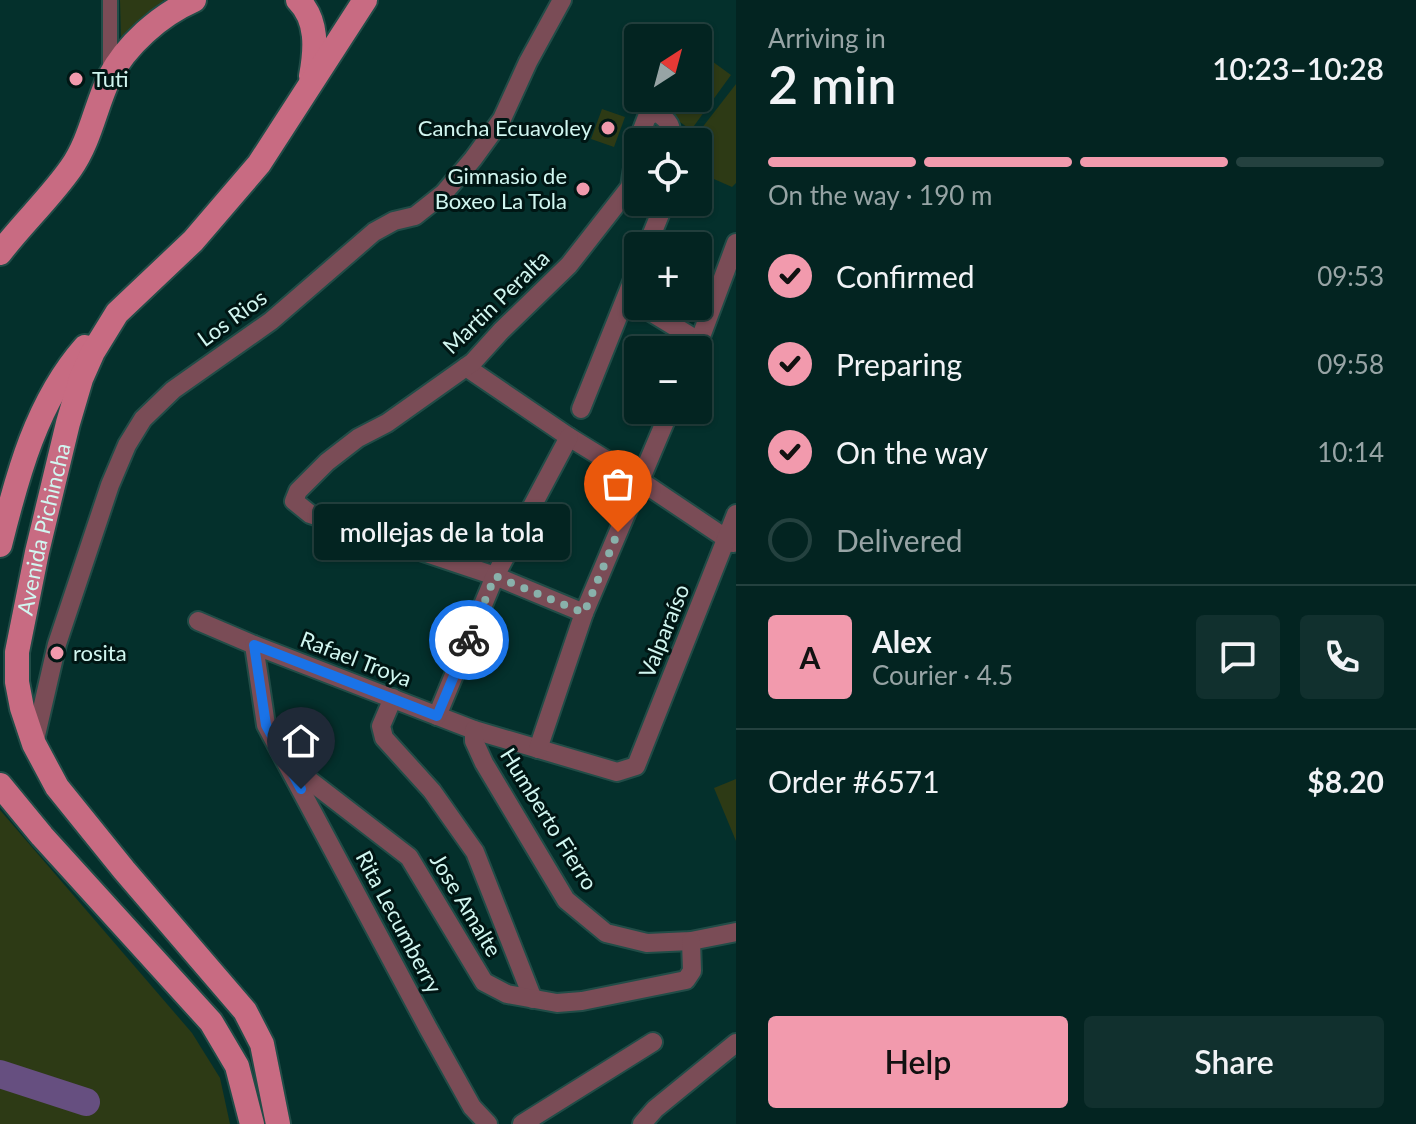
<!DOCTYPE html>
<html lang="en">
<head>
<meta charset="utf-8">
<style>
  :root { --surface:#032421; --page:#11302e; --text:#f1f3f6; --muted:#97a4a5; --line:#24413f; --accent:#f29aad }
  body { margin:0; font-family:Lato,sans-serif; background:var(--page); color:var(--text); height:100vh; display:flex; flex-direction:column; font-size:30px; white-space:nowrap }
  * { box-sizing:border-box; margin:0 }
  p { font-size:26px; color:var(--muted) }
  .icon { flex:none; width:44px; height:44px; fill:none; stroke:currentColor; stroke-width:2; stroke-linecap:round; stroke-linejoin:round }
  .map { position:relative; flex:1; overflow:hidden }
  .details { display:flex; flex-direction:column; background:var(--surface); width:680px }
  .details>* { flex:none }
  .needle { width:52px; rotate:36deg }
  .tools { position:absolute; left:624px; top:24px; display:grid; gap:16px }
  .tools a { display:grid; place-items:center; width:88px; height:88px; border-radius:8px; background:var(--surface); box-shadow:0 2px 6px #0004,0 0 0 2px var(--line); font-size:40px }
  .pin { position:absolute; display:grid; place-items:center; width:68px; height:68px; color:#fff; margin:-82px -34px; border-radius:50% 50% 50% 0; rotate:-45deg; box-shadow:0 0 8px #0007 }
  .pin .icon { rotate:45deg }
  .courier { position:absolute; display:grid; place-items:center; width:80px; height:80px; margin:-40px; border:6px solid #1a73e8; border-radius:50%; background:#fff; color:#222; box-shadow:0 2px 10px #0007 }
  .bubble { position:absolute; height:56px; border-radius:8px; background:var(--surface); box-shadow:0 2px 6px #0004,0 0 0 2px var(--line); font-size:26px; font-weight:600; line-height:56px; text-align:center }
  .summary em { font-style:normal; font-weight:600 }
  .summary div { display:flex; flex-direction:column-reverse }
  .summary { display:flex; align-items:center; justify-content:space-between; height:136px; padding:0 32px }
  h1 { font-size:52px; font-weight:600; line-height:60px }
  .bar { display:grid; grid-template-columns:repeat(4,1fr); gap:12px 8px; align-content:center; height:96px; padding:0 32px }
  .bar i { height:10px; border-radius:6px; background:var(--line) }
  .bar .on { background:var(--accent) }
  .bar p { grid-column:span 4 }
  .line { display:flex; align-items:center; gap:20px; padding:0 32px; border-top:2px solid var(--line) }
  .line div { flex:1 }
  .round { display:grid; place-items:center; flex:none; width:84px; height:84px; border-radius:8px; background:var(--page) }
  ol { padding:0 32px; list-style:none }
  li { display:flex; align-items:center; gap:24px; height:88px }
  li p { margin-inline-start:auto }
  li .icon { padding:8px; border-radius:50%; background:var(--accent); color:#111; stroke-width:4 }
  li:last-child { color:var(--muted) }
  li i { width:44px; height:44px; border:4px solid var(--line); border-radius:50% }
  .button { display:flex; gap:16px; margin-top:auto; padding:16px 32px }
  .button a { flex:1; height:92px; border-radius:8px; background:var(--accent); color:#111; font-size:32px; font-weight:600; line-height:92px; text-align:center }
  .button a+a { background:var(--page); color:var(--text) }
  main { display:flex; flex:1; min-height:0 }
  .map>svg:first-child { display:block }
  .green { fill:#2d3a15 }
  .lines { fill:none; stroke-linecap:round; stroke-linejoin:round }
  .river { stroke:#664f80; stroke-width:28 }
  .pedestrian-casing { stroke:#214c47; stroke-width:18 }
  .minor-casing { stroke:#214c47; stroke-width:22 }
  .primary-casing { stroke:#214c47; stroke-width:28 }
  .pedestrian { stroke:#7a4c56; stroke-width:14 }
  .minor { stroke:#7a4c56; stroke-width:18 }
  .primary { stroke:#c86b82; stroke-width:24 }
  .done { stroke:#89b1ab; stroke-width:8; stroke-dasharray:0 14.4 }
  .route { stroke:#1a73e8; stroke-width:10 }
  .poi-dot { fill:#f29aad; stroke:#001614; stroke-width:3 }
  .labels { text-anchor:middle; stroke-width:6; stroke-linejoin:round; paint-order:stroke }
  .poi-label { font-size:22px; fill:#d1f6f0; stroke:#001614; text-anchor:start }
  .street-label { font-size:22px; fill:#d1f6f0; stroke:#001614 }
</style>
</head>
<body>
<main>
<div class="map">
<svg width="736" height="1124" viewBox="0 0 736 1124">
  <rect width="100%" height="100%" fill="#04302c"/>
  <g class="green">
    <polygon points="120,0 163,0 165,4 121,41"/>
    <polygon points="698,51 731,75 691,130 658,106 664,98 698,98"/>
    <polygon points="736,84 736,183 732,187 698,172 698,142 691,142"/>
    <polygon points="602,109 625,117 614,147 591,139"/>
    <polygon points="736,779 736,841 714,788"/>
    <polygon points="0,810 192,1033 220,1078 230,1124 0,1124"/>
  </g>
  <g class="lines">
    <polyline class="river" points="0,1074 86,1102"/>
    <defs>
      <polyline id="pedestrian" points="110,0 110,71"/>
      <g id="minor">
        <polyline points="647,246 665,202"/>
        <polyline points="641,306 700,342"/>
        <polyline points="696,350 736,243"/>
        <polyline points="466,367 569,437 639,480 733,543"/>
        <polyline points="581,409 638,267"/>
        <path d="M584 613 495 576 310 514 294 501 298 491 327 462 358 438 387 423 473 362 501 331 569 265 630 187 637 143 647 117 656 112C670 121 672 126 672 142"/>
        <polyline points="198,621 254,645 474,730 617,772 636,766 736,514"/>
        <polyline points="254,645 266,725 428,1028 472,1107 488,1124"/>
        <polyline points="393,698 381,726 384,738 432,791 475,852 533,999"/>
        <polyline points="437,716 495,576 569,437"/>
        <polyline points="474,730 474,741 484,763 566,900 606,933 647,943 691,941 736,932"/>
        <polyline points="34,744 57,644 110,485 127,445 143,419 173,390 271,321 374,232 394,221 415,216 444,193 473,159 502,119 528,62 562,0"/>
        <polyline points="538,749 584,613 670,410"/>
        <polyline points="287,763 409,857 484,982 507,994 557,1003 582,1001 686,980 692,971 691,941"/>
        <polyline points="522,1124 653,1042"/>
        <polyline points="642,1124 655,1109 736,1043"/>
      </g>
      <g id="primary">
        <path d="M298 0C318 20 316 49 311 76"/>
        <path d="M0 253C22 224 50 198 71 168 90 141 95 108 109 78 126 45 160 15 194 0"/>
        <path d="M0 545C17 476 37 401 85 347"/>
        <polyline points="0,785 42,836 211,1022 237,1066 252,1124"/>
        <path id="s1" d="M278 1124 262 1044 245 1011 124 870 57 787 34 744 22 708 17 682V652L37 552 68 423 81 379 93 352 117 313 193 241 259 164 365 0"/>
      </g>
    </defs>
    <use href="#pedestrian" class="pedestrian-casing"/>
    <use href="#minor" class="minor-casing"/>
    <use href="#primary" class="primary-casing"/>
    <use href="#pedestrian" class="pedestrian"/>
    <use href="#minor" class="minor"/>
    <use href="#primary" class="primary"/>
  </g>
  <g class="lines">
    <polyline class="done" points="469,640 495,576 584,613 618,532"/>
    <polyline class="route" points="301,789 266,725 254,645 437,716 469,640"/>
  </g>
  <g class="poi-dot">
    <circle cx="76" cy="79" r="8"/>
    <circle cx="608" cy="128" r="8"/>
    <circle cx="583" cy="189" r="8"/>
    <circle cx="57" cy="653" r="8"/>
  </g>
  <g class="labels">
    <g class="poi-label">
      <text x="92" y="87">Tuti</text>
      <text x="592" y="136" text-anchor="end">Cancha Ecuavoley</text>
      <text x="567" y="184" text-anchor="end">Gimnasio de<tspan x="567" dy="25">Boxeo La Tola</tspan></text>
      <text x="73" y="661">rosita</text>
    </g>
    <g class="street-label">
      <text transform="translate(496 302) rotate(-44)" y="8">Martin Peralta</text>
      <text transform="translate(232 318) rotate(-36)" y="8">Los Rios</text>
      <text dy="8" stroke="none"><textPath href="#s1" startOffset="680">Avenida Pichincha</textPath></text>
      <text transform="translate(664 631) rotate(-68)" y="8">Valparaíso</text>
      <text transform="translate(356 659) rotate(21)" y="8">Rafael Troya</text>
      <text transform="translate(549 819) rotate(58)" y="8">Humberto Fierro</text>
      <text transform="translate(466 905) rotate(59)" y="8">Jose Amalte</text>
      <text transform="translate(399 922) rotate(62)" y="8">Rita Lecumberry</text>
    </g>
  </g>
</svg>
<div class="tools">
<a><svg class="needle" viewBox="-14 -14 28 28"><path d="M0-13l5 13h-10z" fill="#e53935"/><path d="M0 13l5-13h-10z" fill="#97a4a5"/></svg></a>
<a><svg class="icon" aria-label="locate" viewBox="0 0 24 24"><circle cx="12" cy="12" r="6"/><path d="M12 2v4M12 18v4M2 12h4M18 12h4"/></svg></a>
<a>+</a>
<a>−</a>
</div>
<div class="pin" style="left:618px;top:532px;background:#ea580c"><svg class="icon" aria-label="bag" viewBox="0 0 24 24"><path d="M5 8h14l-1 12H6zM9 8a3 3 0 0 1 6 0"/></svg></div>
<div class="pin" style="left:301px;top:789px;background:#1f2937"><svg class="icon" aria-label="home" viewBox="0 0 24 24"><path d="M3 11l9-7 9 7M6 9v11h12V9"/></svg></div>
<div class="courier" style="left:469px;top:640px"><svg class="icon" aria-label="bike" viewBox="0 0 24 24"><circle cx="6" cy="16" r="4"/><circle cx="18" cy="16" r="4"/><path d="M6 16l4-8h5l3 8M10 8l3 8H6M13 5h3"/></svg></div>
<div class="bubble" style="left:314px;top:504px;width:256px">mollejas de la tola</div>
</div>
<section class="details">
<div class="summary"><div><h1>2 min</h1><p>Arriving in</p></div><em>10:23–10:28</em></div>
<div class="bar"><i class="on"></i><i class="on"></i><i class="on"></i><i></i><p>On the way · 190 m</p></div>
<ol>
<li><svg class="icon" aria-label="check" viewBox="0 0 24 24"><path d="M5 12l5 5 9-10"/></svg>Confirmed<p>09:53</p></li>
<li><svg class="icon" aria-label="check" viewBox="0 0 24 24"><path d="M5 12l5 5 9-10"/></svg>Preparing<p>09:58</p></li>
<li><svg class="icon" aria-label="check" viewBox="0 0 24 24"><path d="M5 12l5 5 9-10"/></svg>On the way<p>10:14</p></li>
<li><i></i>Delivered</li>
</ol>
<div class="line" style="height:144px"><b class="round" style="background:var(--accent);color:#111">A</b><div><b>Alex</b><p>Courier · 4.5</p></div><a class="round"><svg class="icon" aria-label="chat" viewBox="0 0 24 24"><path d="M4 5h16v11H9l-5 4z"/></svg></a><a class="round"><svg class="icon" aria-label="phone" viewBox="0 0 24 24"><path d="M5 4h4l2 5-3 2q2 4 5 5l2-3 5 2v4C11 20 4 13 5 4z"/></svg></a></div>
<div class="line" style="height:104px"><div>Order #6571</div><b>$8.20</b></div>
<div class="button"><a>Help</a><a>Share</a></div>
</section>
</main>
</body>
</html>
